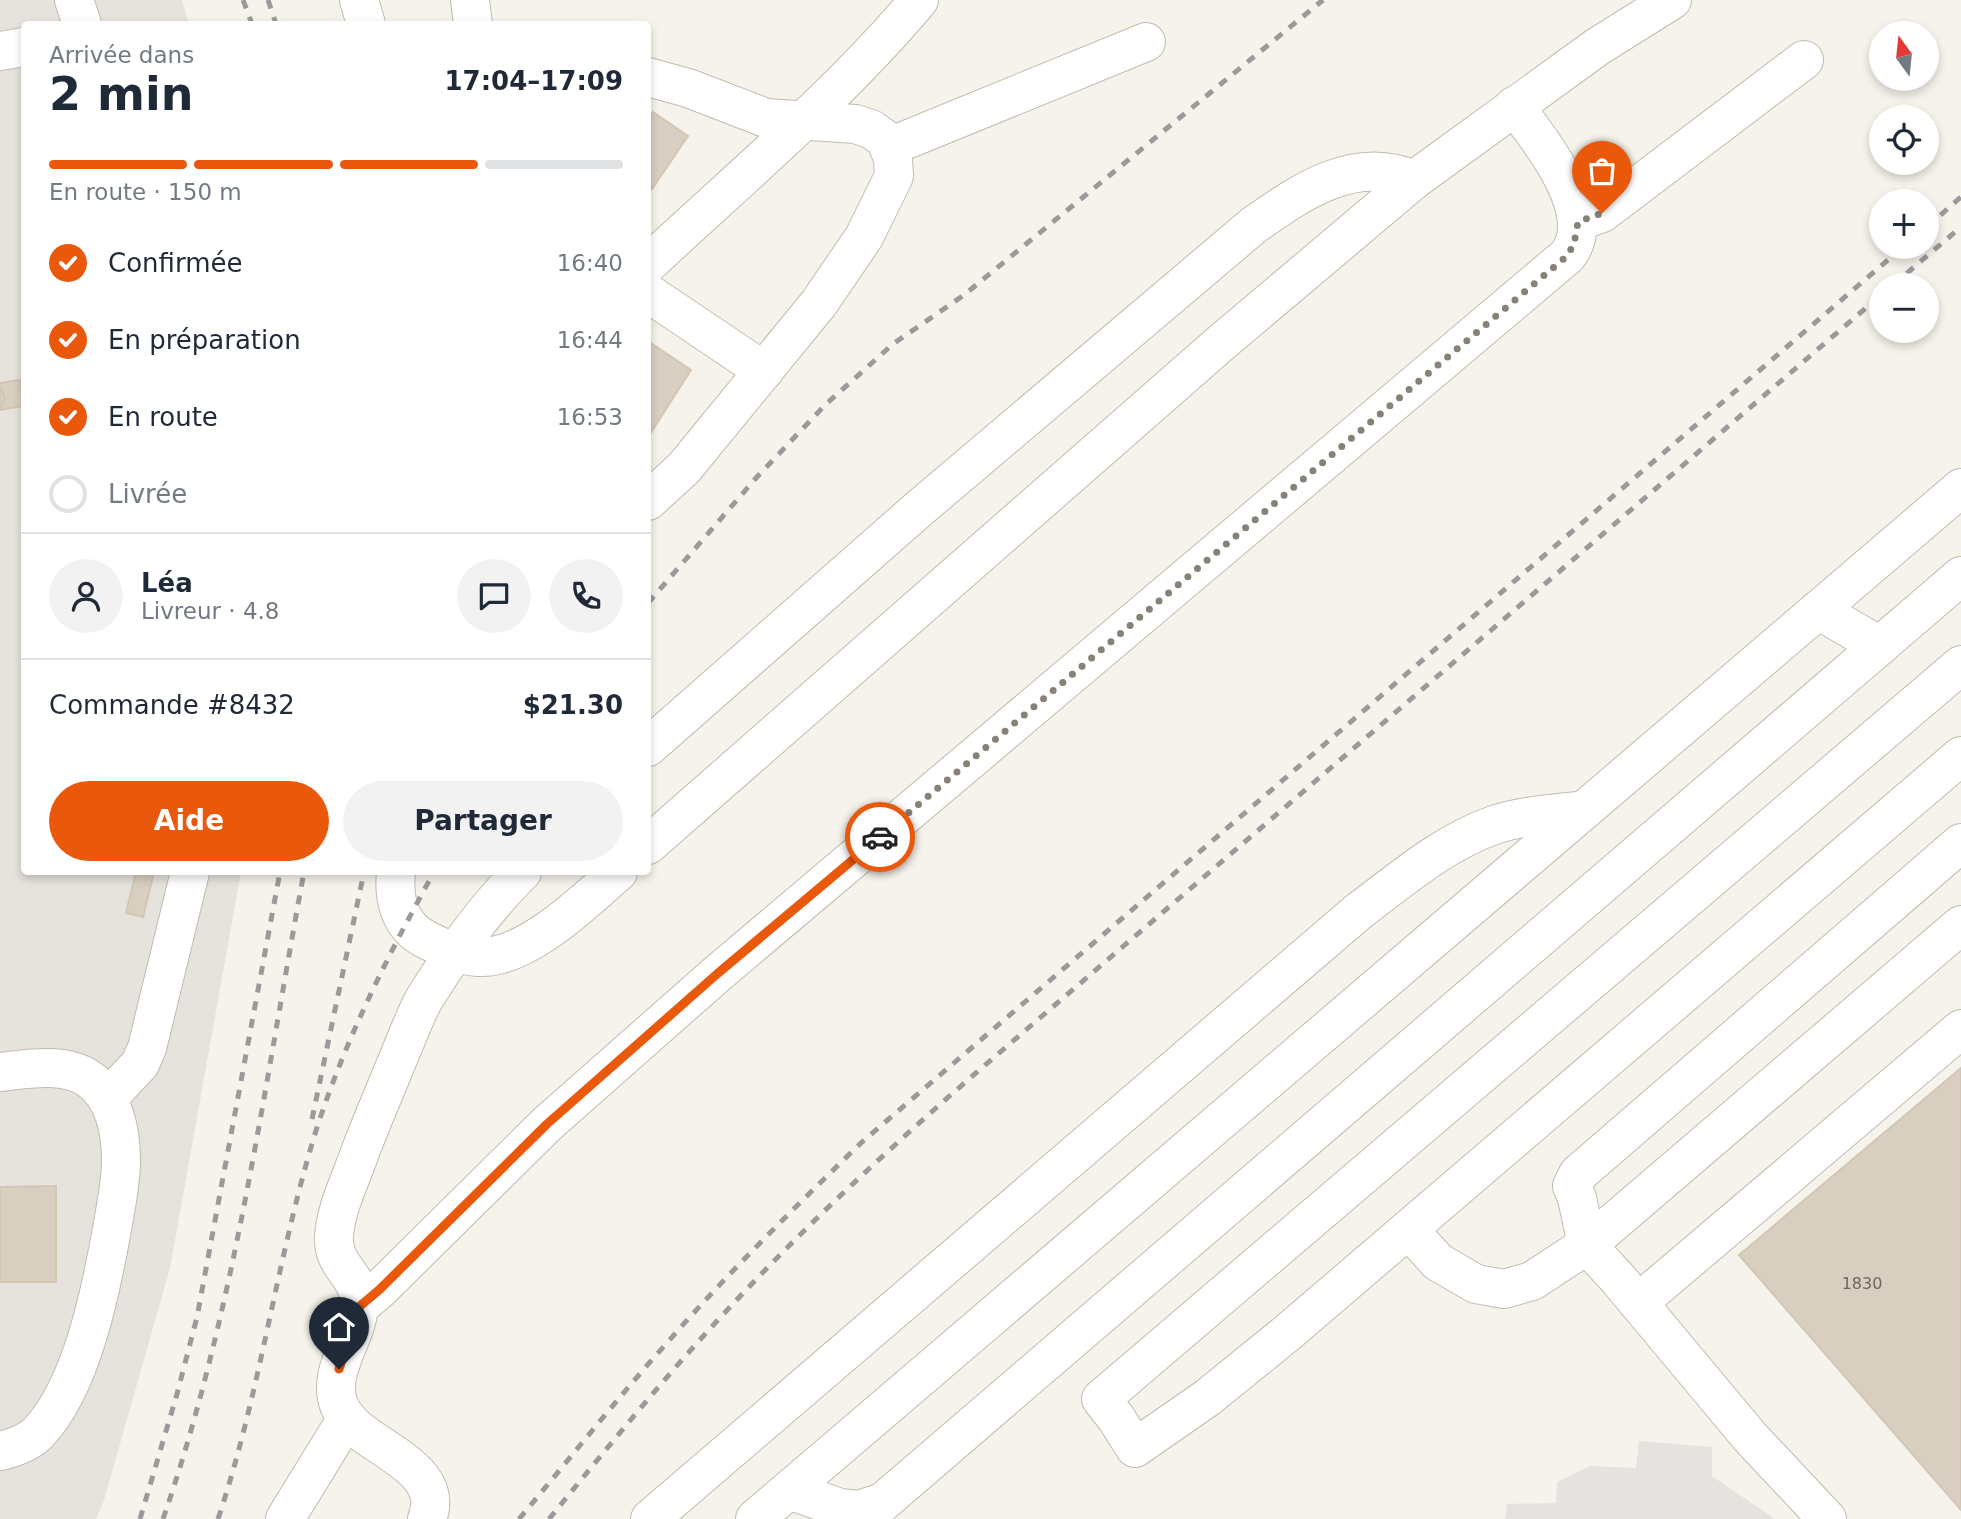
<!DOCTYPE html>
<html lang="fr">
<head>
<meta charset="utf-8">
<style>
  :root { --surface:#fff; --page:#f2f2f3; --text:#1f2937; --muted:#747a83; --line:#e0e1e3; --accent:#ea580c }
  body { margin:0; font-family:"DejaVu Sans",sans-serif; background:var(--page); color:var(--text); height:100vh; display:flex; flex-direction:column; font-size:26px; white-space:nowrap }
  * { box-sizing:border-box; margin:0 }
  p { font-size:23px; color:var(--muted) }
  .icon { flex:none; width:38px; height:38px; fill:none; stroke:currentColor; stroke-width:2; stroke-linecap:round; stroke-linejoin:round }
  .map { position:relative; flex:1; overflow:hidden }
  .panel { position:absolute; left:21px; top:21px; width:630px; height:854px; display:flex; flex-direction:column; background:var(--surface); border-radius:7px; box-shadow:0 4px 10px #0003 }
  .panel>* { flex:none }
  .needle { width:46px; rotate:345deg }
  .controls { position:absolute; left:1869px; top:21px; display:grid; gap:14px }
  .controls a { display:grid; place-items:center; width:70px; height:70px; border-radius:50%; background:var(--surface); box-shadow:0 4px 10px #0003; font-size:35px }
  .pin { position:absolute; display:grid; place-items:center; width:60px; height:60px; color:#fff; margin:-72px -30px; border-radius:50% 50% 50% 0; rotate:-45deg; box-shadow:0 0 7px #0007 }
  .pin .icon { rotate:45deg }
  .courier { position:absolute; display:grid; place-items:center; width:70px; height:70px; margin:-35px; border:5px solid #ea580c; border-radius:50%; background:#fff; color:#222; box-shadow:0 2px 9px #0007 }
  .overview em { font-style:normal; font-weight:700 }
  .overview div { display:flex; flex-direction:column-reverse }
  .overview { display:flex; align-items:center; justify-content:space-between; height:119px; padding:0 28px }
  h1 { font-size:46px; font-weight:700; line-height:52px }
  .bar { display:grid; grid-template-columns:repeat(4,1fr); gap:10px 7px; align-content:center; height:84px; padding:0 28px }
  .bar i { height:9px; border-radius:5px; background:var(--line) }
  .bar .on { background:var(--accent) }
  .bar p { grid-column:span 4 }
  .line { display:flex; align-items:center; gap:18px; padding:0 28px; border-top:2px solid var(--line) }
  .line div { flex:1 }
  .round { display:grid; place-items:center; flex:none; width:74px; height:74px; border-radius:37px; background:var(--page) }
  ol { padding:0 28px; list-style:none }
  li { display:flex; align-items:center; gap:21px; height:77px }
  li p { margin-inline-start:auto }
  li .icon { padding:7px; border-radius:50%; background:var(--accent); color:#fff; stroke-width:4 }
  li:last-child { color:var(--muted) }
  li i { width:38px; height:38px; border:4px solid var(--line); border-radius:50% }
  .action { display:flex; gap:14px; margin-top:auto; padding:14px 28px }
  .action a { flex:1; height:80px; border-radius:42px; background:var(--accent); color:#fff; font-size:28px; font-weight:700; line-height:80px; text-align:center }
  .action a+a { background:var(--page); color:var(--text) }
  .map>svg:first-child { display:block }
  .industrial { fill:#e6e2dd }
  .parking { fill:#e5e3e0 }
  .building { fill:#d8cfc1; stroke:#d3c7b4; stroke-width:2 }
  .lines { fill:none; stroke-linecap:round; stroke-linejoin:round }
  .minor-casing { stroke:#c2bbae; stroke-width:40 }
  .minor { stroke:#fff; stroke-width:38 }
  .rail { stroke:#9a9a9a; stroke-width:5; stroke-dasharray:9 9; stroke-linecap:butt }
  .done { stroke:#878178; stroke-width:7; stroke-dasharray:0 12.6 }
  .route { stroke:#ea580c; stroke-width:9 }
  .labels { text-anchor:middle; stroke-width:5; stroke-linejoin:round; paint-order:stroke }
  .number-label { font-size:16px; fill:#6e675b }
</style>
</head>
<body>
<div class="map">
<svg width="1961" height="1519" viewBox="0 0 1961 1519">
  <rect width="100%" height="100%" fill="#f6f3ec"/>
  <polygon class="industrial" points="0,0 182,0 189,24 24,24 24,872 241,872 170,1268 104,1500 96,1519 0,1519"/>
  <polygon class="parking" points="1639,1441 1712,1447 1712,1476 1775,1519 1505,1519 1507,1504 1556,1503 1557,1482 1590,1466 1636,1468"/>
  <g class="building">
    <polygon points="653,112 688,136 652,189 648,186 648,121"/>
    <polygon points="648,341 691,370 648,437"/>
    <polygon points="20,380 24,406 0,410 0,383"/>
    <polygon points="0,387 5,399 0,409"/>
    <polygon points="136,872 154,872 143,917 126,913"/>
    <polygon points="1961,1068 1961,1510 1739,1255"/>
    <polygon points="56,1186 56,1282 0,1282 0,1187"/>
  </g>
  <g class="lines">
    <defs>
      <g id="minor">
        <polyline points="74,0 82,24"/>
        <polyline points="359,0 366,24"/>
        <polyline points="470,0 473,24"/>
        <polyline points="0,51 24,47"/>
        <polyline points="648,77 688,88 766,118 855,124 871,129 885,139 893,158 894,176 864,237 819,303 684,468 648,501"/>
        <polyline points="889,147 1146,42"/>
        <polyline points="1578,222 1602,213 1804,60"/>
        <path d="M648 264C740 178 838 96 919 0"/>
        <polyline points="648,293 764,371"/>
        <polyline points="1818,610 1880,646"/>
        <polyline points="1961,665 1101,1399 1116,1418 1135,1448 1207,1398 1286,1334 1961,756"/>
        <path d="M648 747 921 507 1254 225C1301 192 1355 154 1414 180"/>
        <polyline points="648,845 1222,342 1414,180 1597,47 1672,0"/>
        <path d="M396 872C393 900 400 927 427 940 443 948 459 956 478 957 525 960 585 901 618 872"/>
        <path d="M0 1072C27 1069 65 1062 89 1079 114 1096 121 1131 121 1160 121 1183 116 1206 112 1229 101 1290 82 1387 38 1433 28 1443 13 1448 0 1451"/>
        <polyline points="107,1099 140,1064 147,1048 190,872"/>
        <polyline points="1409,1230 1438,1262 1476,1284 1504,1289 1532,1281 1587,1245 1961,925"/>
        <polyline points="1638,1303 1961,1029"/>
        <path d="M360 1306 379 1290 547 1124 717 974 1567 256C1601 215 1540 139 1514 106"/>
        <polyline points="789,1490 840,1508 859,1510 883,1502 1961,576"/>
        <polyline points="285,1519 347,1418"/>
        <path d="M427 1519C449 1462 354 1447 339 1405 326 1370 359 1337 359 1303 360 1274 332 1268 334 1236 336 1208 350 1181 359 1155 370 1125 383 1096 395 1066 404 1045 412 1023 422 1003 428 992 436 981 442 971 466 936 491 902 522 872"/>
        <path d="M650 1519 1359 911C1402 879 1443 843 1494 825 1523 815 1554 814 1584 810"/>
        <polyline points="755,1519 1961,488"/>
        <polyline points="1827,1519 1750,1437 1619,1280 1587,1245 1577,1198 1572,1186 1578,1174 1961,843"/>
      </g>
    </defs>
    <use href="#minor" class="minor-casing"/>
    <use href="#minor" class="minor"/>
    <g class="rail">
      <polyline points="243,0 252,24"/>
      <polyline points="268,0 276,24"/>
      <polyline points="1927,227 1961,197"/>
      <polyline points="1893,285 1961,227"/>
      <polyline points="648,603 756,478 826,404 893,344 964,295 1323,0"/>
      <polyline points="312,1119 364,872"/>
      <polyline points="140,1519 177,1394 197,1317 280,872"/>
      <path d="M163 1519C235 1311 264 1087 304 872"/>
      <path d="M218 1519C260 1394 276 1263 314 1137 343 1044 387 957 434 872"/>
      <path d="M519 1519C568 1461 615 1401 666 1344 728 1273 794 1208 862 1142L1903 247"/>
      <path d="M549 1519C608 1447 667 1374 731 1306 808 1223 892 1146 977 1072L1881 295"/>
    </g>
  </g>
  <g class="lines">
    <polyline class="done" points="880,837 1567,256 1574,244 1578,222 1602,213"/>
    <polyline class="route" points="339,1369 360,1306 379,1290 547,1124 717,974 880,837"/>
  </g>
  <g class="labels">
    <g class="number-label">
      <text x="1862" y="1289">1830</text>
    </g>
  </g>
</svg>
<div class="controls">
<a><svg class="needle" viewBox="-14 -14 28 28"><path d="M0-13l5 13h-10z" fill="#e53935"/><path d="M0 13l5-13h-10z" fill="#747a83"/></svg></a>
<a><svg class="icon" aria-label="locate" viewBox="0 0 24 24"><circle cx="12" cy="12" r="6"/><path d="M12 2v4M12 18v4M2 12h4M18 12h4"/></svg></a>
<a>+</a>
<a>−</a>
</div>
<div class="pin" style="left:1602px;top:213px;background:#ea580c"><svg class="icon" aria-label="bag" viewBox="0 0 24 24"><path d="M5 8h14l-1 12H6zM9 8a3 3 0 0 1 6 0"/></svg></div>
<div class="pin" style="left:339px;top:1369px;background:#1f2937"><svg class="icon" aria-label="home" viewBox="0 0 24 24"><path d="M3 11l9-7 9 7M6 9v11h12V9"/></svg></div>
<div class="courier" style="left:880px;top:837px"><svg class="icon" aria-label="car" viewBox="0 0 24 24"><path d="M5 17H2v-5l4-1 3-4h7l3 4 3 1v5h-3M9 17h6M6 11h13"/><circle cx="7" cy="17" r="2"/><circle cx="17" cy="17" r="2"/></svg></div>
<section class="panel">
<div class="overview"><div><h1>2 min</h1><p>Arrivée dans</p></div><em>17:04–17:09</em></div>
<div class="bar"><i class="on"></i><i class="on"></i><i class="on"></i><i></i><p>En route · 150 m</p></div>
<ol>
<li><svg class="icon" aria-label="check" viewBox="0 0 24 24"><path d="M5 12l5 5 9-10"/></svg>Confirmée<p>16:40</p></li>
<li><svg class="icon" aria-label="check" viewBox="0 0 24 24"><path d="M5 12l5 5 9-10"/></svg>En préparation<p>16:44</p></li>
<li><svg class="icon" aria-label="check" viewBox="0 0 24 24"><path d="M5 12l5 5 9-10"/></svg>En route<p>16:53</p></li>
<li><i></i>Livrée</li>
</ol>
<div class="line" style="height:126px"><a class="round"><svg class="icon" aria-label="person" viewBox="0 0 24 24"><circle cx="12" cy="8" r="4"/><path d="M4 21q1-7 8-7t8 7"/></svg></a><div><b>Léa</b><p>Livreur · 4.8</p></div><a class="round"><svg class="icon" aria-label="chat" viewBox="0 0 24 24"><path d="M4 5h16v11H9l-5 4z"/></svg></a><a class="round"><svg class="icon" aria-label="phone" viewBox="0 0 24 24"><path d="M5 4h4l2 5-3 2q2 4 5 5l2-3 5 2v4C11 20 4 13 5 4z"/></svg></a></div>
<div class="line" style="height:91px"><div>Commande #8432</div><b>$21.30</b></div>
<div class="action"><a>Aide</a><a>Partager</a></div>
</section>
</div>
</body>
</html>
